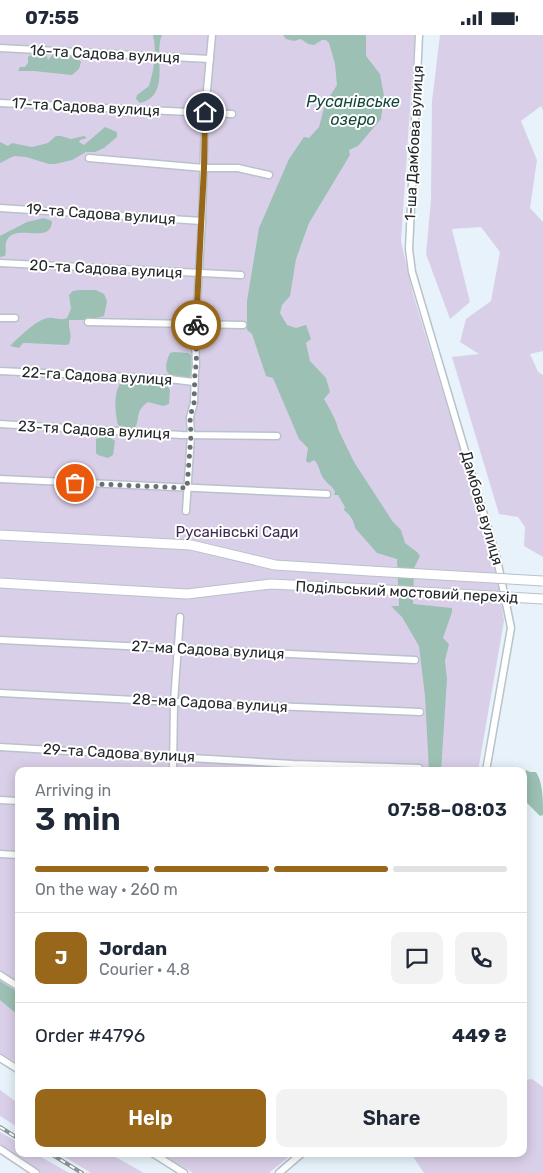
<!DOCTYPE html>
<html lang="en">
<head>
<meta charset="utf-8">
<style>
  :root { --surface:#fff; --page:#f2f2f3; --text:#1f2937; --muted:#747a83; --line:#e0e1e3; --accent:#98671a }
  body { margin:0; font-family:Rubik,sans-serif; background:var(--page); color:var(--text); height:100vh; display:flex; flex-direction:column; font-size:19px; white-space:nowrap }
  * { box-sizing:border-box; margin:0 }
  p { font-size:16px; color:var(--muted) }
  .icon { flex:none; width:28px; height:28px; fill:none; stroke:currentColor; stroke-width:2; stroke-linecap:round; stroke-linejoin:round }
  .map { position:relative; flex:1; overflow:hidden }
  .sheet { position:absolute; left:15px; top:732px; width:512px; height:390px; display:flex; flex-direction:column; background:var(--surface); border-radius:10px; box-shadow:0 2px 12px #0003 }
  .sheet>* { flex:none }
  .pin { position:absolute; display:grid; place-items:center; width:42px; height:42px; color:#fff; margin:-21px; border:2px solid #fff; border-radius:50%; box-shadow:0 1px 5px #0007 }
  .courier { position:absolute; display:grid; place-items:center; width:50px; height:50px; margin:-25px; border:4px solid #98671a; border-radius:50%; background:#fff; color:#222; box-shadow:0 1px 6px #0007 }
  .head em { font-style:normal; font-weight:600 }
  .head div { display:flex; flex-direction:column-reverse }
  .head { display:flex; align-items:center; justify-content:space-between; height:85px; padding:0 20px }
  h1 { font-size:32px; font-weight:600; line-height:38px }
  .bar { display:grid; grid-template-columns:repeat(4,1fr); gap:8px 5px; align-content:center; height:60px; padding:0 20px }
  .bar i { height:6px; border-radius:4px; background:var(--line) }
  .bar .current { background:var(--accent) }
  .bar p { grid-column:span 4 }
  .line { display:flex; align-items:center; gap:12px; padding:0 20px; border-top:1px solid var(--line) }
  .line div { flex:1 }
  .round { display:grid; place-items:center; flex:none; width:52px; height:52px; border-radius:10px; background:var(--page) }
  .primary-button { display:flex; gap:10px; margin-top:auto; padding:10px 20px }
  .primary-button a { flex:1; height:58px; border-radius:10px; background:var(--accent); color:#fff; font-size:20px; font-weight:600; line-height:58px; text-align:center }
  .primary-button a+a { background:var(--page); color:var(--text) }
  .status { display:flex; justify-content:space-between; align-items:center; height:35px; padding:0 25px; background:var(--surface); direction:ltr }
  .status svg { height:14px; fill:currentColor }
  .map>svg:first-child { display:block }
  .green { fill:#dacfe8 }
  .water { fill:#9cc0b4 }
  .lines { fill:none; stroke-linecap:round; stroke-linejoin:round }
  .minor-casing { stroke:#b8c2ca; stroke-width:9 }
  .secondary-casing { stroke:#b8c2ca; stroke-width:11 }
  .minor { stroke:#fff; stroke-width:6 }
  .secondary { stroke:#fff; stroke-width:9 }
  .rail-casing { stroke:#8c9499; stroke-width:4 }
  .rail { stroke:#fff; stroke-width:2; stroke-dasharray:5.5; stroke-linecap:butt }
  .secondary-bridge-casing { stroke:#b8c2ca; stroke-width:11; stroke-linecap:butt }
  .secondary-bridge { stroke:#fff; stroke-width:9 }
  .done { stroke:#696f74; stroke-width:5; stroke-dasharray:0 9 }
  .route { stroke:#98671a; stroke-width:6 }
  .labels { text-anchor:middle; stroke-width:4; stroke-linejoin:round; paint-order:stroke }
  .street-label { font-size:15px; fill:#25292c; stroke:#fff }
  .park-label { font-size:15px; fill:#3d2951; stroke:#fff }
  .water-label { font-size:16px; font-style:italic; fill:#14473a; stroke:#fff }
</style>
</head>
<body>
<div class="status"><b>07:55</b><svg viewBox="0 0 49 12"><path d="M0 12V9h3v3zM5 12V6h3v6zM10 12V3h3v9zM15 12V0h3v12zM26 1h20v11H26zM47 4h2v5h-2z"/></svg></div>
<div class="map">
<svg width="543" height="1138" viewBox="0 0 543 1138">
  <rect width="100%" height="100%" fill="#e7f2fa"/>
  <g class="green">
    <polygon points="0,0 415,0 401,206 413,259 496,532 504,586 478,736 19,736 19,1029 0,1018"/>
    <polygon points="440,0 543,0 543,75 541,71 521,86 537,125 530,173 543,187 543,316 530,319 538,337 543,340 543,522 524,511 525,492 518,482 499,479 452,322 479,319 460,307 466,284 491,266 500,217 481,192 452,194 470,267 450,284 426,219 431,165 432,66"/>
    <polygon points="532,1044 543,1052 543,1138 424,1138 414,1123 416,1119 524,1119 524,1045"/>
    <polygon points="0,1055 19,1069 19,1093 0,1081"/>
    <polygon points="0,1097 19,1108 19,1119 36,1119 69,1138 41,1138 0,1109"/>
    <polygon points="60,1119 110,1119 144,1138 91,1138"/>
    <polygon points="162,1119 292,1119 269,1138 193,1138"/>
  </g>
  <g class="water">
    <path d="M153 0H162C153 22 172 60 140 68L136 64 137 60 149 51C154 34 157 18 153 0Z"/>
    <path d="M283 0H366V21L380 39 384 61 381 84 358 111 349 115 350 120 309 188 296 224 290 261 282 270 280 278 287 290 296 293 306 290 311 304 306 308 310 326 326 343 330 357 324 364C328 371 338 388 338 394L354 427 393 487 401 495 405 508 417 517 420 521 414 533 413 569 452 573V577L443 603 449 609 445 626 447 644 441 736H429L425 661 419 611 402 582 391 571H399L397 524 377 518 355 493C354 485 350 480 344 475L345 472 338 460H334L335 457C332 450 328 450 324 444 319 438 320 430 314 425L309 428 306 426 308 413 299 404 273 343 266 341 252 299 247 295V266L259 193 289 124 304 102 309 103 319 92 325 69 337 50 335 29 329 8 326 5H322L314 10 308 9 301 4 294 6 286 4Z"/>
    <polygon points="54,18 77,22 81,27 79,34 72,40 34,36 18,36 20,32 25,32 28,28 28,22 32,19 38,21 46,19 48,25"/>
    <polygon points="105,92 117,97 117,102 104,113 95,117 86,117 72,125 55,129 49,129 26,122 14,121 0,128 0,107 8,111 12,108 32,112 48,108 56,101 61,101 71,104 84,101 87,103 80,105 79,107 84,110"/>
    <path d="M44 183 52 186C51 211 16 187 7 205 4 210 7 216 5 221L0 222V201L27 187Z"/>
    <path d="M79 255H96L104 259 107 266 104 281 89 285H69C68 295 73 298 69 309L66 310 27 308H23L19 313 10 311C18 303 37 284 48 283 55 282 60 286 67 283L71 274 69 260 73 256Z"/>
    <path d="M174 317 188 318 192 321 191 339 190 342C170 343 160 340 170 318Z"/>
    <path d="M122 346 133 349H166L170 355 169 369 163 371 148 367C133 378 142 383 134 394L123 393 118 390C115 377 113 356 122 346Z"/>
    <polygon points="105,401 111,403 115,406 113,420 108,423 98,420 96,418 96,404"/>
    <path d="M526 735 530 737H536C543 747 543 766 543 780L540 781 524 765V742Z"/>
    <polygon points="0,946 19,958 19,981 0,965"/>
  </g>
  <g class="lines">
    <defs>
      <g id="minor">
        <polyline points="419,0 409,214 412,237 497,524 511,593 486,736"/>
        <polyline points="0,13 210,24"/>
        <polyline points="0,68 232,79"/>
        <polyline points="89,123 204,133 238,133 269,140"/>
        <polyline points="0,173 202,186"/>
        <polyline points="0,228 241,240"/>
        <polyline points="0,283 15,283"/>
        <polyline points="88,287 243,290"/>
        <polyline points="0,336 169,344 194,347"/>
        <polyline points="0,389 182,400 277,401"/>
        <polyline points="0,444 327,459"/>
        <polyline points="186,476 191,400 190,382 194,368 195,336 196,332 195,301 202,186 205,77 212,0"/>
        <polyline points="0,605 415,625"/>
        <polyline points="0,658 174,667 420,677"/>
        <polyline points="0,712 293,729 419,733"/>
        <polyline points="173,736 174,667 180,582"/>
        <polyline points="0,765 19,766"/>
        <polyline points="0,819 19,820"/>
        <polyline points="0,940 19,952"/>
        <polyline points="0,1023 19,1035"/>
        <polyline points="0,1114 36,1138"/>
        <polyline points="154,1119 184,1138"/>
        <polyline points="279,1138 301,1119"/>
      </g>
      <g id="secondary">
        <polyline points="0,500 191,510 275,530 370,536"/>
        <polyline points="0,548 187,559 271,549 369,554"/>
      </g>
    </defs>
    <use href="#minor" class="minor-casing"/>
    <use href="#secondary" class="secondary-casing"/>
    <use href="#minor" class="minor"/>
    <use href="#secondary" class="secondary"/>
    <defs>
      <g id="rail">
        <polyline points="0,1092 19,1104"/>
        <polyline points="51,1119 82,1138"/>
      </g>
    </defs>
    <use href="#rail" class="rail-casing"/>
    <use href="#rail" class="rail"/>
    <defs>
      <g id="secondary-bridge">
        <polyline points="370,536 543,546"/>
        <polyline points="369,554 543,564"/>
      </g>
    </defs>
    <use href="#secondary-bridge" class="secondary-bridge-casing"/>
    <use href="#secondary-bridge" class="secondary-bridge"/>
  </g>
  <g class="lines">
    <path class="done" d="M75 448 187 453 191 400 190 382 194 368 195 336C198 326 195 303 196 290"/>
    <polyline class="route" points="196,290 204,133 205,77"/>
  </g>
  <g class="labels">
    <g class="street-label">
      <text transform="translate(105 19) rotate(3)" y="5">16-та Садова вулиця</text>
      <text transform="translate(86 72) rotate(3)" y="5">17-та Садова вулиця</text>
      <text transform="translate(414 108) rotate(-87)" y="5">1-ша Дамбова вулиця</text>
      <text transform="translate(101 179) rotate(4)" y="5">19-та Садова вулиця</text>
      <text transform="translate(106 234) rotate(3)" y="5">20-та Садова вулиця</text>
      <text transform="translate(97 341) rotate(3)" y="5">22-га Садова вулиця</text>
      <text transform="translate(94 395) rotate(3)" y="5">23-тя Садова вулиця</text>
      <text transform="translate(482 473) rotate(74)" y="5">Дамбова вулиця</text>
      <text transform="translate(407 557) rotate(3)" y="5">Подільський мостовий перехід</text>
      <text transform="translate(208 615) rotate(3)" y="5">27-ма Садова вулиця</text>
      <text transform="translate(210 668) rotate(3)" y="5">28-ма Садова вулиця</text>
      <text transform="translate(119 718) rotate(3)" y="5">29-та Садова вулиця</text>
    </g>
    <g class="park-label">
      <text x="237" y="502">Русанівські Сади</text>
    </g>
    <g class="water-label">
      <text x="353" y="72">Русанівське<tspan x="353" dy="18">озеро</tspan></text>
    </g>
  </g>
</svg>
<div class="pin" style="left:75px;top:448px;background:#ea580c"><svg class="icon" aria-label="bag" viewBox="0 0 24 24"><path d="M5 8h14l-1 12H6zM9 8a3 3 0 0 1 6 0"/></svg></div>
<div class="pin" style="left:205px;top:77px;background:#1f2937"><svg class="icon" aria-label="home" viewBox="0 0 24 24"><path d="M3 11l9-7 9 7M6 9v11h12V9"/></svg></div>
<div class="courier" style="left:196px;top:290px"><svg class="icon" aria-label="bike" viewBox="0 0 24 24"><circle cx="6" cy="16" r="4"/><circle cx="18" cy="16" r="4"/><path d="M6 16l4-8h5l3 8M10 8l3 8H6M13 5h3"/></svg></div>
<section class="sheet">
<div class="head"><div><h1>3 min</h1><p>Arriving in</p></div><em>07:58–08:03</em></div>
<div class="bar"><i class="current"></i><i class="current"></i><i class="current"></i><i></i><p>On the way · 260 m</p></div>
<div class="line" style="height:90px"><b class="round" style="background:var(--accent);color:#fff">J</b><div><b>Jordan</b><p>Courier · 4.8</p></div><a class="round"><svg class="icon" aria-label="chat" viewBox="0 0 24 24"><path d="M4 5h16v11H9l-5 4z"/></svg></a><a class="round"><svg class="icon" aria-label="phone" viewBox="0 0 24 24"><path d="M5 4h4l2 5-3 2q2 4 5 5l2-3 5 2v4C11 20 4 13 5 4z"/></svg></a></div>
<div class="line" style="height:65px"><div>Order #4796</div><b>449 ₴</b></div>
<div class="primary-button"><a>Help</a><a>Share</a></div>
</section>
</div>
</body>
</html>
